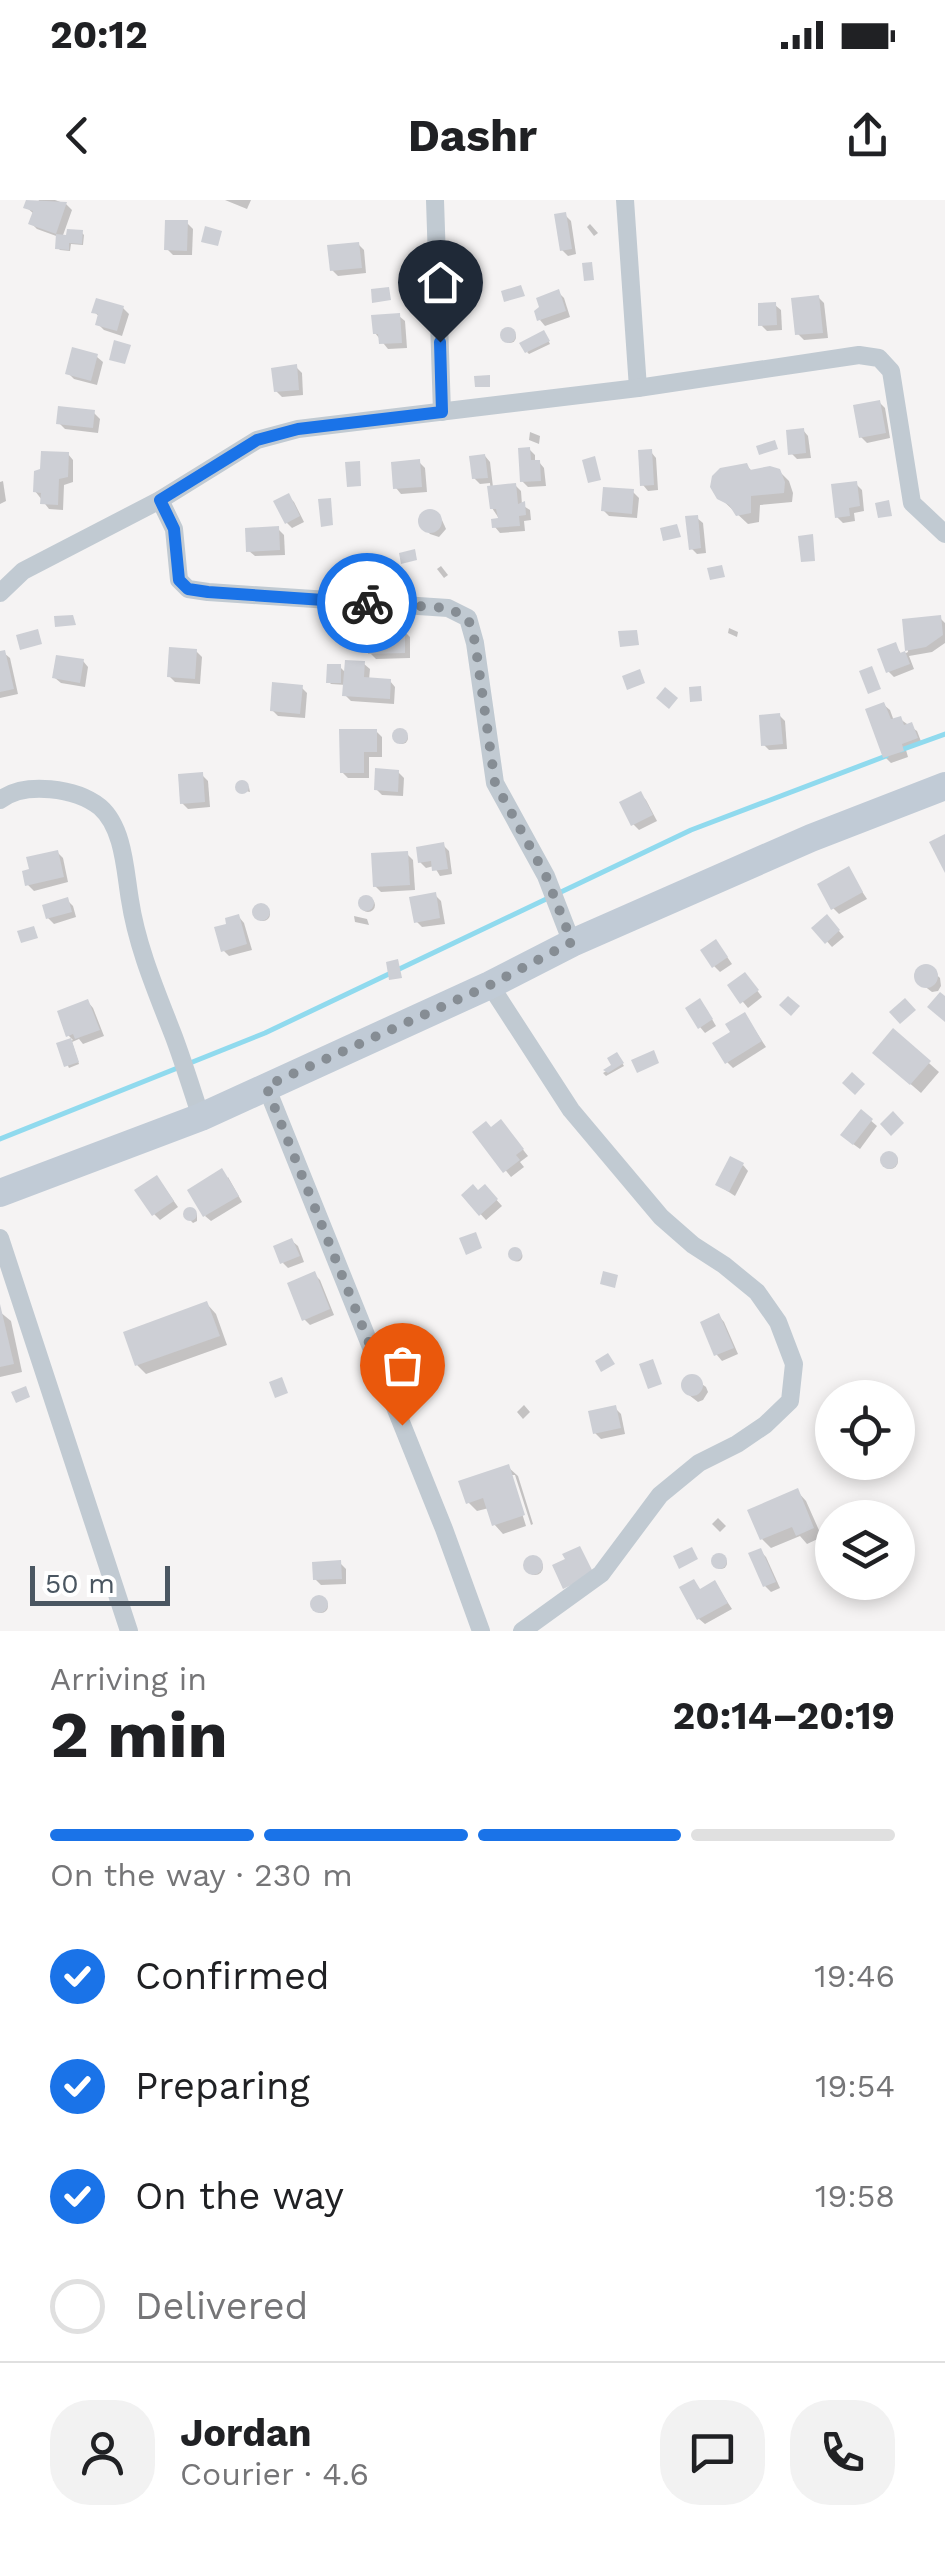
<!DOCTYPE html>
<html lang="en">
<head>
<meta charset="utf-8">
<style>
  :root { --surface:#fff; --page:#f2f2f2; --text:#202124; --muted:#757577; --line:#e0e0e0; --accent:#1a73e8 }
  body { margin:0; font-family:"Work Sans",sans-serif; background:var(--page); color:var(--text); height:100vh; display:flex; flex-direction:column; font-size:38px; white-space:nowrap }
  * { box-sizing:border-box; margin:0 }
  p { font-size:32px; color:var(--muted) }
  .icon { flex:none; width:55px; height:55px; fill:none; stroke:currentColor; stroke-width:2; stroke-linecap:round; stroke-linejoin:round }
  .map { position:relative; height:1431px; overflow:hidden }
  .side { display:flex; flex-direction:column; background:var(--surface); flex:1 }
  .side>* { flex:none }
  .tools { position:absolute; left:815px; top:1180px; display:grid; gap:20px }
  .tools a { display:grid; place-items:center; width:100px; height:100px; border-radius:50%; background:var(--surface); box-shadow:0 5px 15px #0003; font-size:50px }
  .scale { position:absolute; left:30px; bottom:25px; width:140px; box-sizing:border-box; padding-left:10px; border:5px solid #4a5661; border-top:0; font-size:28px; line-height:35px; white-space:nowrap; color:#4a5661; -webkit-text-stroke:8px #fff; paint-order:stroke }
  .pin { position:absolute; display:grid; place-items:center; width:85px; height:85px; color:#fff; margin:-102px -42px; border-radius:50% 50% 50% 0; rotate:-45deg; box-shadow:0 0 10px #0007 }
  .pin .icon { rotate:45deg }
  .courier { position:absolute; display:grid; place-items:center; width:100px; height:100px; margin:-50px; border:8px solid #1a73e8; border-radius:50%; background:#fff; color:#222; box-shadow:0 2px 12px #0007 }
  .head em { font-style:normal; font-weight:700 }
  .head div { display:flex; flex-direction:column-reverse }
  .head { display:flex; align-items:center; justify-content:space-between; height:170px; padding:0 50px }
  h1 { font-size:65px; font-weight:700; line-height:75px }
  .bar { display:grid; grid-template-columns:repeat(4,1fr); gap:15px 10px; align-content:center; height:120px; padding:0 50px }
  .bar i { height:12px; border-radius:8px; background:var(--line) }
  .bar .active { background:var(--accent) }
  .bar p { grid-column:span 4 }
  .line { display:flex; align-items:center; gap:25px; padding:0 50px; border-top:2px solid var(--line) }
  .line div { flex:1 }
  .round { display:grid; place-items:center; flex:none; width:105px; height:105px; border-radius:40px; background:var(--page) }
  ol { padding:0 50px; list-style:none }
  li { display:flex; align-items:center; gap:30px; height:110px }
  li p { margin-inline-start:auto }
  li .icon { padding:10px; border-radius:50%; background:var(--accent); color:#fff; stroke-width:4 }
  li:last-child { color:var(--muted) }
  li i { width:55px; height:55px; border:5px solid var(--line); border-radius:50% }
  .status { display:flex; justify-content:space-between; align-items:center; height:70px; padding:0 50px; background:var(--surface); direction:ltr }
  .status svg { height:28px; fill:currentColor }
  header { display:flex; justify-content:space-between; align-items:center; height:130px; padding:0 50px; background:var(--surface); font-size:45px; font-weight:700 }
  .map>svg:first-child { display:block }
  .shadow { fill:#0003 }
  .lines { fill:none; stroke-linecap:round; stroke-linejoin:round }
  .stream { stroke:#90daee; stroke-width:5 }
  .building { fill:#cdcfd5 }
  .street { stroke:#c1cad2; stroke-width:18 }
  .secondary { stroke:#c1cbd6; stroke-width:28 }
  .done { stroke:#868d94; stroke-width:10; stroke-dasharray:0 18 }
  .route { stroke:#1a73e8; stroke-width:12 }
</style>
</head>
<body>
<div class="status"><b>20:12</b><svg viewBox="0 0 49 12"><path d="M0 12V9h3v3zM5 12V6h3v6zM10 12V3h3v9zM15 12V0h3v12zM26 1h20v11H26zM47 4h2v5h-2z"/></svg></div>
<header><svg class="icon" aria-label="back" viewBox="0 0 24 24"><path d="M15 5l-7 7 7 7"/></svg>Dashr<svg class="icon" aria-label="share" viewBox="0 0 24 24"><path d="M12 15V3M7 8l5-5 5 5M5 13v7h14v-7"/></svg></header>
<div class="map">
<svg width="945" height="1431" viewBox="0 0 945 1431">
  <rect width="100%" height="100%" fill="#f5f3f3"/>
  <g class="shadow">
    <polygon points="39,0 55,0 66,4 72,10 62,38 82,33 84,35 83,45 71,44 70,51 60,50 58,48 59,37 37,29 31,23 34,14 26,7 37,4"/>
    <polygon points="225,0 251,0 247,9"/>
    <polygon points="565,15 571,21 576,54 568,56 562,50"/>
    <polygon points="187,23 193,29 192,55 173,55 167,49"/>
    <polygon points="590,24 598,33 594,36 587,27"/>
    <polygon points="358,44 364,50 366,73 338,76 332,70"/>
    <polygon points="558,92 564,98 570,117 545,126 540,120"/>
    <polygon points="818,97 824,103 828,138 804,140 798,134"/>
    <polygon points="775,105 781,110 782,130 767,131 761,125"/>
    <polygon points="123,108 129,114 122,136 104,130 98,124 100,117 94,112"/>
    <polygon points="399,116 405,121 407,148 388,149 375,133"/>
    <circle cx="510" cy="137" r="6"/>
    <polygon points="546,136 550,144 529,154 527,152"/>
    <polygon points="97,157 103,162 97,185 74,179 68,173"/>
    <polygon points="296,167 302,173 303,195 282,197 276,191"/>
    <polygon points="879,202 885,208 890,238 867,243 861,237"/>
    <polygon points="94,213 100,219 98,233 65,229 59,223"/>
    <polygon points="803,230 808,236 811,258 797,259 791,253"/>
    <polygon points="530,232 540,236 539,244 529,240"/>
    <polygon points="529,249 535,255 535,262 539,262 544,268 546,286 528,287 522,281"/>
    <polygon points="651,252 656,258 658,290 648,291 643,285"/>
    <polygon points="68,254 73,260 73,282 64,285 63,310 49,309 35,291"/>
    <polygon points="485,256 490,262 493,287 515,285 521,291 522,305 530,310 531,320 524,321 525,331 500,333 495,327 500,320 492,308 490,283 480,284 474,278"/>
    <polygon points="419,262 425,268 427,292 401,294 396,288"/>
    <polygon points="746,265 753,272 779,271 789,281 793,293 792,302 760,305 759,322 748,324 719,297"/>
    <polygon points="3,281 6,301 0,304 0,282"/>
    <polygon points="856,284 862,290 864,311 854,313 855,321 843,323 837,317"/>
    <polygon points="633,292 639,298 637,318 609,316 603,310"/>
    <polygon points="288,296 294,302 304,322 292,328 287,323"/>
    <polygon points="430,312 442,320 446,329 439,337 430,334 424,328 421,319 425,314"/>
    <polygon points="697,318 703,323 706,353 697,354 691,348"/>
    <polygon points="278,329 284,335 285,355 255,356 249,351"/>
    <polygon points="441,366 448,375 444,378 437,369"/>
    <polygon points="940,418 945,423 945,443 932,452 909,456 914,469 894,477 888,471 895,445 902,455 908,452 905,422"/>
    <polygon points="729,428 738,432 737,437 728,433"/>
    <polygon points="404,431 410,437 410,458 376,459 370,453"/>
    <polygon points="196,451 202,457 200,484 175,482 169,476"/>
    <polygon points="0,453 4,453 10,458 18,494 0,498"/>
    <polygon points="83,461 88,467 85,487 61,483 55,478"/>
    <polygon points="364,464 370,469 369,480 390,481 395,487 394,504 351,501 345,495 346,485 331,484 329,482 340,467 346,473"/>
    <polygon points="301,487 307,493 305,518 278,516 272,510"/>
    <polygon points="884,505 890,510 894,521 900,519 917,531 922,544 906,550 908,557 891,563 885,557"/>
    <polygon points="779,515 785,521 787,549 769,550 764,545"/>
    <polygon points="376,531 382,537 382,557 369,557 369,578 348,578 342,572"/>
    <circle cx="402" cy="538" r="6"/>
    <polygon points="398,572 404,578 403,596 382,595 376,589"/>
    <polygon points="202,575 208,581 210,607 188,609 182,603"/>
    <polygon points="244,583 249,587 250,592 238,589 238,585"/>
    <polygon points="640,594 646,600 657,621 639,630 633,624"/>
    <polygon points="443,645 449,651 452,674 440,676 434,666 426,668 420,662"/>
    <polygon points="57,652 63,658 68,682 34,691 28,685"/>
    <polygon points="407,654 413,660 415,690 381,692 375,686"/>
    <polygon points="848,670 867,699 839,714 833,708"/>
    <polygon points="435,695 441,701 445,724 422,727 416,721"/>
    <circle cx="368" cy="705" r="7"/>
    <polygon points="67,700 73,706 76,717 54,724 48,718"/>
    <circle cx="263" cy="714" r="7"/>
    <polygon points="354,716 367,719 369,725 355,722"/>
    <polygon points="239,717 244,723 252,750 229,756 223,750"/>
    <polygon points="827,717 844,737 832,747 815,728"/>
    <polygon points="721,748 732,764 720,772 714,766"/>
    <polygon points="923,767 928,767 940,778 941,786 938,791 932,792 919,782 918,773"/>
    <polygon points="750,781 762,797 748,808 730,786"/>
    <polygon points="88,802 93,808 104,836 83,844 79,839 72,842 79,864 69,868 59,845 73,840 68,835"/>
    <polygon points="705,807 716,826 705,833 700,827"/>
    <polygon points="745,815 766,847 733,868 727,862 734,833"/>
    <polygon points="894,832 939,872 921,893 885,862"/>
    <polygon points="619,858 624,866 606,876 603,873 615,866"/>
    <polygon points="862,913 877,926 860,949 849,941"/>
    <polygon points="506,928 528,956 520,962 524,967 511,977 475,932"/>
    <circle cx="890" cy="961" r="8"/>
    <polygon points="743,965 748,971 735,996 718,985"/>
    <polygon points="228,977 242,1002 211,1021 205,1016"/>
    <polygon points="162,984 178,1007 160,1020 154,1014"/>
    <polygon points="485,987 502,1006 486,1020 464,996 478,993"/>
    <polygon points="190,1009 197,1015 197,1021 193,1023 185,1015"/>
    <polygon points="292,1041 298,1046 304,1062 288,1068 283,1063"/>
    <circle cx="517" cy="1056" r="5.5"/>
    <polygon points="314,1074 320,1080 334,1115 310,1125 304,1119"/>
    <polygon points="207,1104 216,1114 227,1145 146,1174 137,1165"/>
    <polygon points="0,1112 11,1121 22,1172 0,1177"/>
    <polygon points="719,1116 724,1122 738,1154 722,1161 717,1155"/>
    <polygon points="691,1176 706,1187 708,1192 703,1200 698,1202 685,1192 683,1186 686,1178"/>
    <polygon points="524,1205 530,1212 523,1219 517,1212"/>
    <polygon points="615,1208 621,1214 625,1234 601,1239 595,1233"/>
    <polygon points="508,1267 518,1276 533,1324 531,1325 515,1275 510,1275 526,1326 503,1334 494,1324 489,1308 477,1311 468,1302"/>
    <polygon points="797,1291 806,1301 822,1337 807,1344 800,1336 771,1348 762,1339"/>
    <polygon points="718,1318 726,1326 720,1332 712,1324"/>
    <polygon points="760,1351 766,1357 780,1388 771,1392 765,1386"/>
    <circle cx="721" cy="1363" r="6"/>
    <circle cx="535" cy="1367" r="8"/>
    <polygon points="340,1363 346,1369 346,1384 321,1385 315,1379"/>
    <polygon points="694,1382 701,1391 715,1383 732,1409 705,1424 699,1419"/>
    <circle cx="321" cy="1406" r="7"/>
  </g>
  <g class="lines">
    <g class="stream">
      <polyline points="901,550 945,534"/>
      <polyline points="0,939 265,833 691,630 886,556"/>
    </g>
  </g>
  <g class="building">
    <polygon points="26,0 67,2 56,34 28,24 33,11 23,8"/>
    <polygon points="566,12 572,49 560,51 554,14"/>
    <polygon points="165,20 188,20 187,51 164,50"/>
    <polygon points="205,26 222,31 218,46 201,42"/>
    <polygon points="67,29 83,30 82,44 69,43 69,50 55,49 56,34 66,35"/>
    <polygon points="359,42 362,68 330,71 327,45"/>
    <polygon points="592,62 594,80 584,81 582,63"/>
    <polygon points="521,85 525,96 504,102 501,91"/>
    <polygon points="389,87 391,100 372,103 371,89"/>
    <polygon points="559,89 566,111 537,121 534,111 539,107 536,98"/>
    <polygon points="819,95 823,133 795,135 791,98"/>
    <polygon points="96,98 124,106 117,131 95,125 98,114 91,113"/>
    <polygon points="776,102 777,125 758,126 758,103"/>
    <polygon points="400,113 402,143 379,144 378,134 373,134 371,115"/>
    <circle cx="508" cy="135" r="8"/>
    <polygon points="544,130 550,141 525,153 519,143"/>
    <polygon points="114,140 131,145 125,164 109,160"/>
    <polygon points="72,147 98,154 91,181 65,174"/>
    <polygon points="297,164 299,190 274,192 271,168"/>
    <polygon points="490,175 490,187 475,187 474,176"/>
    <polygon points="880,200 886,233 859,238 853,205"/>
    <polygon points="58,206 95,210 93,228 56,224"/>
    <polygon points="804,228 806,253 788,255 786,230"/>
    <polygon points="775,240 778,249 759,255 756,246"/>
    <polygon points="530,247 531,260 540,260 541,281 520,282 518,248"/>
    <polygon points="652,249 654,285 640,286 638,250"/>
    <polygon points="41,251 69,252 68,277 59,279 58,305 40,304 41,293 33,292 34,271 40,269"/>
    <polygon points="485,254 488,278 472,279 469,256"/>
    <polygon points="595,256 601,280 588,283 582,260"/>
    <polygon points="420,259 422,287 393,289 391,262"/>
    <polygon points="360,261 361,286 347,287 345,262"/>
    <polygon points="747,263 750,270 770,266 780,269 785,282 784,293 751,296 751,313 736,316 729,305 717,299 710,287 712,276 720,268"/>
    <polygon points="857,281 860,306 849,308 850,316 835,318 831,284"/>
    <polygon points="516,283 518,304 525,301 526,315 519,316 520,326 492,328 491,319 498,318 496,309 490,309 487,286"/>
    <polygon points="603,287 634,289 632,314 601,311"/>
    <polygon points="289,293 300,316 285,324 273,301"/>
    <polygon points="331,298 333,325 321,327 318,299"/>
    <polygon points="889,300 892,316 878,318 875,303"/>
    <circle cx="430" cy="321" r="12"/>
    <polygon points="698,315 701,348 689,350 685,316"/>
    <polygon points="677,324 681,337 663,341 660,328"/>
    <polygon points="279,326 280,350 246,352 245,328"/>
    <polygon points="813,334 815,361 801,362 798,336"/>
    <polygon points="415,349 417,360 401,364 399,353"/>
    <polygon points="722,365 725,377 710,380 707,368"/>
    <polygon points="73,415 76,425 55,427 54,416"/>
    <polygon points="941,415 943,435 926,447 905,451 902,419"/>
    <polygon points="405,428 405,453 368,454 367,429"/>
    <polygon points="38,429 42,444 20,450 16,435"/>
    <polygon points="637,430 639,445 620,447 618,431"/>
    <polygon points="896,442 900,453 905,451 910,464 886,473 877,449"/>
    <polygon points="169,447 197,449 195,479 167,477"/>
    <polygon points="5,450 14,489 0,492 0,451"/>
    <polygon points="56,455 84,459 80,483 52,478"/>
    <polygon points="345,460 365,461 364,477 391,479 390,499 342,496"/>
    <polygon points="327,464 341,464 341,483 326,483"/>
    <polygon points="872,466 881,489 868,494 859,471"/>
    <polygon points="640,469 645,483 627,490 622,476"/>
    <polygon points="272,482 303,485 300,514 270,511"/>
    <polygon points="701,486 702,501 690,502 689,487"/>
    <polygon points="665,487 678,498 669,509 656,498"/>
    <polygon points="884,502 891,519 901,516 904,525 912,522 918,538 902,544 904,551 883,558 865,509"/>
    <polygon points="780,513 783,544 761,546 759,515"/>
    <circle cx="400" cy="536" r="8"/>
    <polygon points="339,529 377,529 377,552 364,552 364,573 340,573"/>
    <polygon points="375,568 399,570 398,592 374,590"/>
    <polygon points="203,572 205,602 180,604 178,574"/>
    <circle cx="242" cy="587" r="7"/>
    <polygon points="641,591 653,615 631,626 619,602"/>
    <polygon points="945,634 945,673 929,642"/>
    <polygon points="444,642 448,669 432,671 431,661 418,663 416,647"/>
    <polygon points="58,650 64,677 25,686 22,671 29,669 26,657"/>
    <polygon points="408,651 410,685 373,687 371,653"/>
    <polygon points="849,666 863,692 831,710 817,684"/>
    <polygon points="436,692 440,718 414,723 409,697"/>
    <circle cx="366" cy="703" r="8"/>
    <polygon points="68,697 72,712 46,719 42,705"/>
    <circle cx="261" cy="712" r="9"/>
    <polygon points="239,714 247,744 221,752 214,727 226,724 225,718"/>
    <polygon points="827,714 840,730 825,744 811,728"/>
    <polygon points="34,726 38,738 21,743 17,731"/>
    <polygon points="716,739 728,757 712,768 700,750"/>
    <polygon points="398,759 402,778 389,780 386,762"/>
    <circle cx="926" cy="776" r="12"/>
    <polygon points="745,772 759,790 740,804 727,785"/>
    <polygon points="940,792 945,796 945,822 927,807"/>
    <polygon points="788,796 800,806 791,816 779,805"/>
    <polygon points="700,798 713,819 698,829 685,808"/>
    <polygon points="905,798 916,810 900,824 889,812"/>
    <polygon points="88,799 100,830 75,839 73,834 66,837 57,811"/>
    <polygon points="745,812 762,841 725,864 712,843 730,832 725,824"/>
    <polygon points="893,828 931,861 910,885 872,853"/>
    <polygon points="71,838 79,862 64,867 56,843"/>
    <polygon points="654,850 659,863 637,873 631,860"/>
    <polygon points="617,852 624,863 608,873 603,870 611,865 607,858"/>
    <polygon points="852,872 865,884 855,895 842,883"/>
    <polygon points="861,909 873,919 853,945 840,935"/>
    <polygon points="893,911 904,923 891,936 880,924"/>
    <polygon points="501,919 524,949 516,955 520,960 503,973 472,932 486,921 491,927"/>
    <circle cx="889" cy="960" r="9"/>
    <polygon points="730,956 744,963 729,992 715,985"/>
    <polygon points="222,968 239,996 203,1017 187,990"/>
    <polygon points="157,975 174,1001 152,1016 134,990"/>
    <polygon points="473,984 478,990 485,984 498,999 479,1016 461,995"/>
    <circle cx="190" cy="1014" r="7"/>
    <polygon points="476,1032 482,1048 466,1055 459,1038"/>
    <polygon points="292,1038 300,1056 280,1064 273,1046"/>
    <circle cx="515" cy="1054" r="7"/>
    <polygon points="315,1071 330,1109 302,1121 287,1083"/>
    <polygon points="603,1071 618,1075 615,1088 600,1084"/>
    <polygon points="207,1101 220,1136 135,1166 123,1132"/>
    <polygon points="0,1104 14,1164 0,1167"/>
    <polygon points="719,1113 734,1148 714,1156 700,1122"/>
    <polygon points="608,1153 615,1164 601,1172 595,1161"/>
    <polygon points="653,1159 662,1184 648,1189 639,1164"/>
    <circle cx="692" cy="1185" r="11"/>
    <polygon points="282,1177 288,1193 275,1198 269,1182"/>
    <polygon points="26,1186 30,1197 16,1203 11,1192"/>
    <polygon points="616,1205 621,1228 593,1234 588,1211"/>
    <polygon points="509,1264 525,1315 492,1326 483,1298 466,1304 458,1281"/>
    <polygon points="798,1288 814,1328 796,1336 792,1327 760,1340 747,1310"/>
    <polygon points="580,1346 594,1374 563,1389 552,1365 565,1359 562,1354"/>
    <polygon points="692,1347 698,1359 679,1369 673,1356"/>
    <polygon points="761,1348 776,1382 763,1387 748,1353"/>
    <circle cx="719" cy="1361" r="8"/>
    <circle cx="533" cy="1365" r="10"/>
    <polygon points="341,1360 342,1379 313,1380 312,1362"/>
    <polygon points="694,1379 700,1389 715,1380 728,1403 697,1420 679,1387"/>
    <circle cx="319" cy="1404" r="9"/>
  </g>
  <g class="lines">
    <g class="street">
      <polyline points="435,0 442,212"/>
      <polyline points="625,0 638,188"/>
      <polyline points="160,300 174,329 179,380 188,389 208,392 448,408 468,418 475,443 495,583 546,676 572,743"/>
      <polyline points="0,393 23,371 160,300 257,240 298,229 638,188 859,155 879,158 891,171 912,303 945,334"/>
      <path d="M0 600C25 581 76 588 100 607 124 628 125 671 130 700 137 747 157 793 174 837 184 864 192 890 201 917"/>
      <polyline points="490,785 571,910 661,1017 693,1045 724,1065 757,1092 778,1122 794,1164 790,1201 765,1225 737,1244 699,1263 660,1295 601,1374 522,1431"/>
      <polyline points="266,886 444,1329 481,1431"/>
      <polyline points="0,1038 129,1431"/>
    </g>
    <polyline class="secondary" points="0,993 201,917 490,785 572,743 811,638 945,586"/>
  </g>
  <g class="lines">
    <polyline class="done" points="367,403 448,408 468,418 475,442 495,583 546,676 572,742 490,785 266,886 402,1225"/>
    <polyline class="route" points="367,403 208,392 188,389 179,380 174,329 160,300 257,240 298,229 442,212 440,142"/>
  </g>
</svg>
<div class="tools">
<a><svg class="icon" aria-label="locate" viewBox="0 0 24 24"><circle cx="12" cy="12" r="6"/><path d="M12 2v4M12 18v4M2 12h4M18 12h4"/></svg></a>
<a><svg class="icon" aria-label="layers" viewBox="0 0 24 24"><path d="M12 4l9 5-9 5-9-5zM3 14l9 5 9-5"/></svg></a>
</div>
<div class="scale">50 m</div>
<div class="pin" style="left:402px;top:1225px;background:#ea580c"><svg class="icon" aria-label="bag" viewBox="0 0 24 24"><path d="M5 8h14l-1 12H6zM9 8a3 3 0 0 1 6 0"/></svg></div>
<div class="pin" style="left:440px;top:142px;background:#1f2937"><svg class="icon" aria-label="home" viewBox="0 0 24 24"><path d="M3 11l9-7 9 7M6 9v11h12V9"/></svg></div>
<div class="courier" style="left:367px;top:403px"><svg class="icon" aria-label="bike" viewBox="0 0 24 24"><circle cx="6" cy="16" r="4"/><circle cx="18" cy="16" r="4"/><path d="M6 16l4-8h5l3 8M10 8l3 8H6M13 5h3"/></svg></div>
</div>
<section class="side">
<div class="head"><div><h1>2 min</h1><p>Arriving in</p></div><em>20:14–20:19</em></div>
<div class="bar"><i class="active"></i><i class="active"></i><i class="active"></i><i></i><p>On the way · 230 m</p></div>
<ol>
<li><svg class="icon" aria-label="check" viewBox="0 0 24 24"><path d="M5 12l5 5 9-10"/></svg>Confirmed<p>19:46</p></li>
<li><svg class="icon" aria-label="check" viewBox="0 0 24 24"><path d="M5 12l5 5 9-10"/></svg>Preparing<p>19:54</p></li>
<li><svg class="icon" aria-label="check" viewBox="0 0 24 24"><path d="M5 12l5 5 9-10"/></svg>On the way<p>19:58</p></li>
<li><i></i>Delivered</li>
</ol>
<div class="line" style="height:180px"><a class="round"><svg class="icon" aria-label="person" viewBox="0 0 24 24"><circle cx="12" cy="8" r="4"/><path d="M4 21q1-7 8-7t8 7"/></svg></a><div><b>Jordan</b><p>Courier · 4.6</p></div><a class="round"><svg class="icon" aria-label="chat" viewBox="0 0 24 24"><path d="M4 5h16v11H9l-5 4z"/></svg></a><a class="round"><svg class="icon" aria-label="phone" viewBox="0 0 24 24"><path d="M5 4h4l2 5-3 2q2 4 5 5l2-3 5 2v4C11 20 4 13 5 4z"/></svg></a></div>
</section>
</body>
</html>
